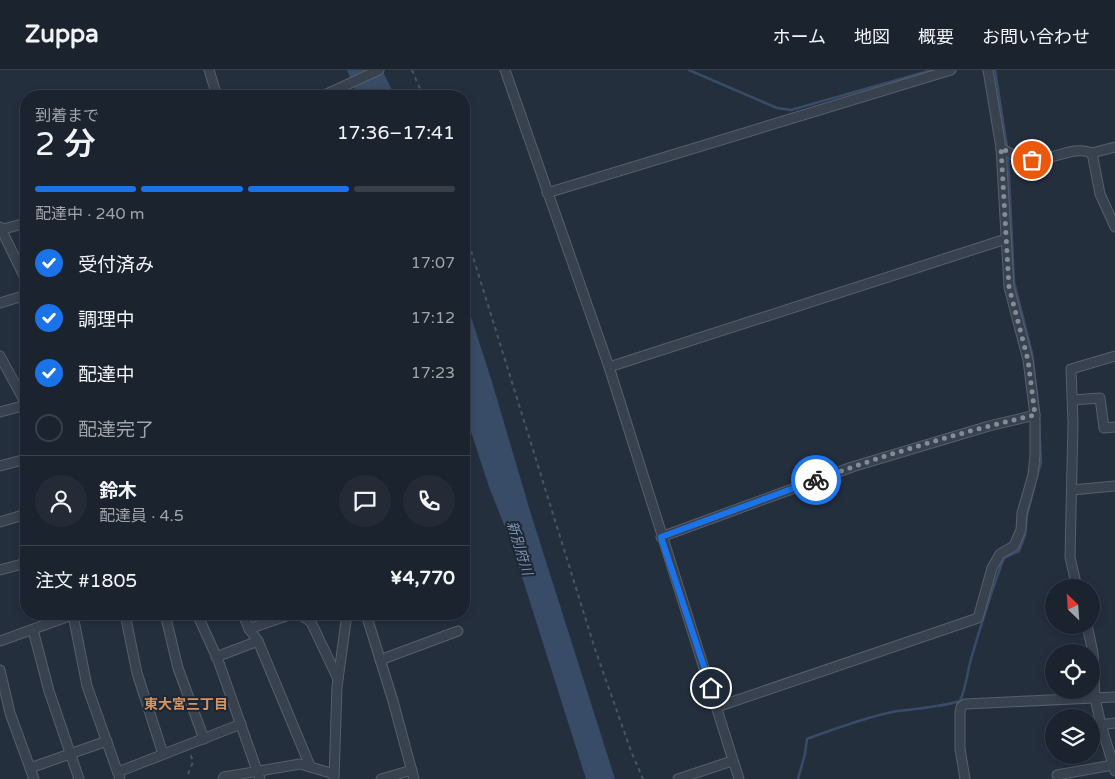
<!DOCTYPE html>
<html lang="ja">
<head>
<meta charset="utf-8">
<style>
  :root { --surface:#1b232e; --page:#242b36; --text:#f1f3f6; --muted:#a0a4aa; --line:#39404a; --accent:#1a73e8 }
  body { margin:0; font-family:"Varela Round","Noto Sans JP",sans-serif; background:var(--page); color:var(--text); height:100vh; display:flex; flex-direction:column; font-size:19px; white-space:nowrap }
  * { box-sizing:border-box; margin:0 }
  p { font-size:16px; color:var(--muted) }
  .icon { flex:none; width:28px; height:28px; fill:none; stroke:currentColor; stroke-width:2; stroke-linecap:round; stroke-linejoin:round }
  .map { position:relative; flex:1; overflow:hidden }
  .panel { position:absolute; left:20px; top:20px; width:450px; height:530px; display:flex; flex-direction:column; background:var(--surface); border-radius:20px; box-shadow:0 2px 8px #0003,0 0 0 1px var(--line) }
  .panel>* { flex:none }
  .needle { width:32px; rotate:335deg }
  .fabs { position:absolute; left:1045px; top:509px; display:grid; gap:10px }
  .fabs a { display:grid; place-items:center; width:55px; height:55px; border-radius:50%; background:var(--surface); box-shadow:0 2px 8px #0003,0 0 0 1px var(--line); font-size:25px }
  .pin { position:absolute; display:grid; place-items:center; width:42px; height:42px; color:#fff; margin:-21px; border:2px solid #fff; border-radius:50%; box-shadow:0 1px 5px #0007 }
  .courier { position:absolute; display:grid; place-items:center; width:50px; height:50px; margin:-25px; border:4px solid #1a73e8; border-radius:50%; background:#fff; color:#222; box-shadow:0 1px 6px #0007 }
  .head em { font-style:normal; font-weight:600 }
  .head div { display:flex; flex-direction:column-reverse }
  .head { display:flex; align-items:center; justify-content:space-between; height:85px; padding:0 15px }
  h1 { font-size:32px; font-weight:600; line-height:38px }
  .bar { display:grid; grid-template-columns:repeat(4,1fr); gap:8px 5px; align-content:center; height:60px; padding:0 15px }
  .bar i { height:6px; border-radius:4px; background:var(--line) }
  .bar .selected { background:var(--accent) }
  .bar p { grid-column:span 4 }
  .line { display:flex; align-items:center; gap:12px; padding:0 15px; border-top:1px solid var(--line) }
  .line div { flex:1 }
  .round { display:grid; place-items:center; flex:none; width:52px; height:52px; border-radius:26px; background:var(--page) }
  ol { padding:0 15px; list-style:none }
  li { display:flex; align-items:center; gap:15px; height:55px }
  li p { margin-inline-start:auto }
  li .icon { padding:5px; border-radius:50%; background:var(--accent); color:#fff; stroke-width:4 }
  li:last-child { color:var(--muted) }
  li i { width:28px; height:28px; border:2px solid var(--line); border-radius:50% }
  header { display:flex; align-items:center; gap:30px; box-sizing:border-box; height:70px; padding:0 25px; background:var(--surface); border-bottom:1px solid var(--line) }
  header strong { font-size:24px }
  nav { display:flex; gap:28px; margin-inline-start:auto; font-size:18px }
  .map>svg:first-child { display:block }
  .water { fill:#394c67 }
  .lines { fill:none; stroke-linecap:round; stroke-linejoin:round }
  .stream { stroke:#394c67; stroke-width:2.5 }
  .minor-casing { stroke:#565f6c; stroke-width:11 }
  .path { stroke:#44595c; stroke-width:2; stroke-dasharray:4 4; stroke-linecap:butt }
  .minor { stroke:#38414e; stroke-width:9 }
  .done { stroke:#828b98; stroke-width:5; stroke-dasharray:0 9 }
  .route { stroke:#1a73e8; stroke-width:6 }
  .labels { text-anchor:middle; stroke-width:4; stroke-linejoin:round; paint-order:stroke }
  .water-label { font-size:14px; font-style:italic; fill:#7c92b1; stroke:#1d2633 }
  .neighbourhood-label { font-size:14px; font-weight:bold; fill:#d59563; stroke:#1d2633 }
</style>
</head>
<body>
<header>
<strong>Zuppa</strong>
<nav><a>ホーム</a><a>地図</a><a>概要</a><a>お問い合わせ</a></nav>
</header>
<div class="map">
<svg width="1115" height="709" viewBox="0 0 1115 709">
  <rect width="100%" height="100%" fill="#242f3e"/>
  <g class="water">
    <polygon points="347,0 382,0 395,26 358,26"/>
    <polygon points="464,225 492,312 530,441 615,709 586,709 511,472 489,417 464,340"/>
  </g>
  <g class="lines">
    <g class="stream">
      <polyline points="689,0 777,38 791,40 932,0"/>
      <polyline points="995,0 1007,77"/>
      <polyline points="1008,85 1014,212 1032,283 1039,342"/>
      <polyline points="1036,409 1041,393 1039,350"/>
      <path d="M798 709 805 684 807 669C834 659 863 648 892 642 914 638 938 638 960 631 966 617 967 604 971 589 981 555 991 521 1004 488L1019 481 1025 465 1027 445 1035 414"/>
    </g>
    <defs>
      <g id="minor">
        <polyline points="209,0 217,26"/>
        <polyline points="505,0 609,297 739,709"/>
        <polyline points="322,26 379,0"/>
        <path d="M1001 78C1011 84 1022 91 1034 90 1052 90 1075 75 1092 83L1115 77"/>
        <polyline points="1092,83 1100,124 1115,157"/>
        <polyline points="547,123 951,0"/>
        <polyline points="0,157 26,210"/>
        <polyline points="0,160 26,153"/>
        <polyline points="0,233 26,225"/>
        <polyline points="0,286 26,334"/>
        <polyline points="609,297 1006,169"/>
        <polyline points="1073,330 1100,328 1104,358 1115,357"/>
        <polyline points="0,342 26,335"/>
        <polyline points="0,396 26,389"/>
        <polyline points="1072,420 1115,416"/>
        <polyline points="0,452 26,444"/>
        <polyline points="661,467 852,397 989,356 1035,345"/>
        <polyline points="0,500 26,493"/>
        <polyline points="1077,518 1070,487 1073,353 1071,299 1115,286"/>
        <polyline points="125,544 137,603 163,684"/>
        <polyline points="165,544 178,598 204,669"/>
        <polyline points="197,544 218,590 260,709"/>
        <polyline points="243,544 249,559 258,571 310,696"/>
        <polyline points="300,544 311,552 338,609"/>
        <polyline points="366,544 393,631 414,709"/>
        <polyline points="73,545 87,616 120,709"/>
        <polyline points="1087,555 1093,583 1095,628 1101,655 1115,701"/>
        <polyline points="249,559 292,544"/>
        <polyline points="33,560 49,621 79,709"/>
        <polyline points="0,571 75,544"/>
        <polyline points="216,587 258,571"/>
        <polyline points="380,590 458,561"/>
        <polyline points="0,600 10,643 34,709"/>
        <polyline points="717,637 978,548 992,498 1000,484 1014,476 1021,460 1022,443 1033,405 1035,385 1035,345 1028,290 1009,217 1001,78 988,0"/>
        <polyline points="1101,655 1115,653"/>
        <polyline points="30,698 107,671"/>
        <polyline points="118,702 241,654"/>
        <polyline points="1057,705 1113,695"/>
        <polyline points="223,709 224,707 300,694 334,704"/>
        <polyline points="334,709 337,617 347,544"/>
        <polyline points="381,709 412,700"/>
        <polyline points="678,709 732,691"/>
        <polyline points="965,709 960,679 960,642 961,637 965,634 1115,627"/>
      </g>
    </defs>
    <use href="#minor" class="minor-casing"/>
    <g class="path">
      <polyline points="412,0 423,26"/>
      <polyline points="464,158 595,579 631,681 643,709"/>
      <polyline points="188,704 193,692 190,683"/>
    </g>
    <use href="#minor" class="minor"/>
  </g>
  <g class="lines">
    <path class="done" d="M816 410C887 384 961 362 1035 345L1028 290 1009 217 1001 78 1017 87 1032 90"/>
    <polyline class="route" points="711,618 661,467 816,410"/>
  </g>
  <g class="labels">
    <g class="water-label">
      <text transform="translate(520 478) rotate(73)" y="5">新別府川</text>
    </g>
    <g class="neighbourhood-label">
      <text x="186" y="639">東大宮三丁目</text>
    </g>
  </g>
</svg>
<div class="fabs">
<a><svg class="needle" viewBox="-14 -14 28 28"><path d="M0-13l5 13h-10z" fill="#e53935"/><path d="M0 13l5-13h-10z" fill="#a0a4aa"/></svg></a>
<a><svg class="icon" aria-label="locate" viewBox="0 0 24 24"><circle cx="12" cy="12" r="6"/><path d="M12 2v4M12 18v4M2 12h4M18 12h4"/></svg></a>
<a><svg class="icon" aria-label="layers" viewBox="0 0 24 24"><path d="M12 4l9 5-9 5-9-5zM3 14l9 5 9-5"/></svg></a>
</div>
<div class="pin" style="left:1032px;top:90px;background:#ea580c"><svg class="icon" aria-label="bag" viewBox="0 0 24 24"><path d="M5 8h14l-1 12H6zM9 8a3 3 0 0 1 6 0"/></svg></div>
<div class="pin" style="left:711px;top:618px;background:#1f2937"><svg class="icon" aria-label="home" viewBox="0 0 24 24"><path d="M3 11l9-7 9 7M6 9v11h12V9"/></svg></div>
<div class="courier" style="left:816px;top:410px"><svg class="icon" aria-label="bike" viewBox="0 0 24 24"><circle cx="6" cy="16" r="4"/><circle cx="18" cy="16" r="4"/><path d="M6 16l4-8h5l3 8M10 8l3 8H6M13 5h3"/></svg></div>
<section class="panel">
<div class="head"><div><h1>2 分</h1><p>到着まで</p></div><em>17:36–17:41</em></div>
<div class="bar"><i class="selected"></i><i class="selected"></i><i class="selected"></i><i></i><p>配達中 · 240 m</p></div>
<ol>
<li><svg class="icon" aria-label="check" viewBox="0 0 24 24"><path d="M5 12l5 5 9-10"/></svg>受付済み<p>17:07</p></li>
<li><svg class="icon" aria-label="check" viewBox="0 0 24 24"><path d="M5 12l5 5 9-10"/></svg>調理中<p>17:12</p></li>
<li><svg class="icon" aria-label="check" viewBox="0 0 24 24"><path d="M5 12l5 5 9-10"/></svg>配達中<p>17:23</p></li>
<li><i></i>配達完了</li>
</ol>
<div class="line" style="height:90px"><a class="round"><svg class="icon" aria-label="person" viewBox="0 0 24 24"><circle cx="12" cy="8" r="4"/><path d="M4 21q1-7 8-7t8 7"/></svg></a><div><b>鈴木</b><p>配達員 · 4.5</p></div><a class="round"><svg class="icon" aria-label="chat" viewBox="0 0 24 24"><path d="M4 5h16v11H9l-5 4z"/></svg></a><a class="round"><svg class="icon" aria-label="phone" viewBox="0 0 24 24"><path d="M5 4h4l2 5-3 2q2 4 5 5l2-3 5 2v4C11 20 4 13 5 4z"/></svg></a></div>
<div class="line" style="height:65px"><div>注文 #1805</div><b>¥4,770</b></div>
</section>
</div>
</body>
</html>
